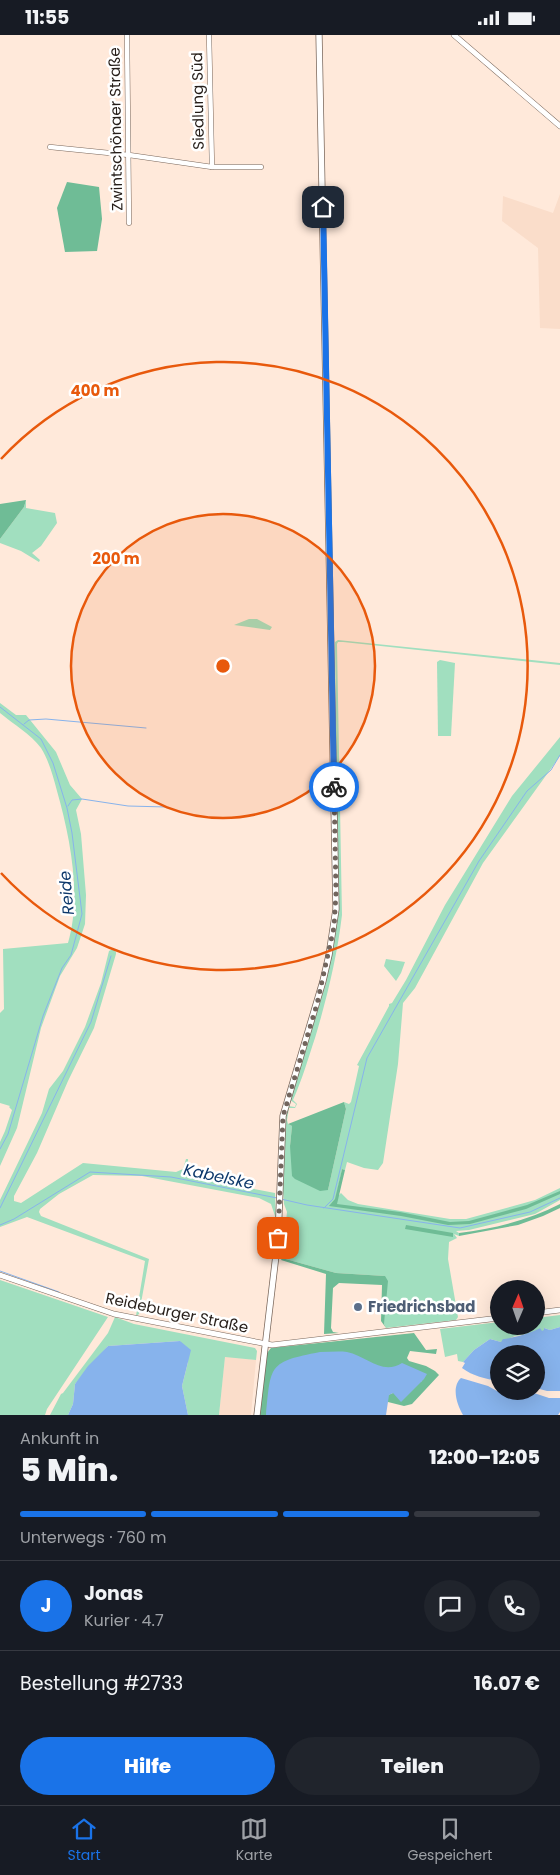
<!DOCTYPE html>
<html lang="de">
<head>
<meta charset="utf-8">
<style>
  :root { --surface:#171b24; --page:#20242c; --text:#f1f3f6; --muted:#9ea1a6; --line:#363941; --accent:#1a73e8 }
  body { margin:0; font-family:Poppins,sans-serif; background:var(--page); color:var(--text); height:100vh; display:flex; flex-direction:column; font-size:19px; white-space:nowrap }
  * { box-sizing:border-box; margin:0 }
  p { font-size:16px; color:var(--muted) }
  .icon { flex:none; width:28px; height:28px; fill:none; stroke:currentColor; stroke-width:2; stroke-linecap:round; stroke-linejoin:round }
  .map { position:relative; height:1380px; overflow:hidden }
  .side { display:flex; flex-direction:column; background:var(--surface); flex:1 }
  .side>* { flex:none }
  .needle { width:32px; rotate:2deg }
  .buttons { position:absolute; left:490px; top:1245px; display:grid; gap:10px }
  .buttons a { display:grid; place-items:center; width:55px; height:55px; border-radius:50%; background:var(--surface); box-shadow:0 5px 20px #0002; font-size:25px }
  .pin { position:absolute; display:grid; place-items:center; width:42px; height:42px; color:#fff; margin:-21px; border-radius:10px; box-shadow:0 2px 8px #0006 }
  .courier { position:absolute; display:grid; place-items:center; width:50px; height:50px; margin:-25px; border:4px solid #1a73e8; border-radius:50%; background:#fff; color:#222; box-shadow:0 1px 6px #0007 }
  .headline em { font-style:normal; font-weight:800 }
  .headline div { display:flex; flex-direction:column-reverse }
  .headline { display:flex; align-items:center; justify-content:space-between; height:85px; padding:0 20px }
  h1 { font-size:32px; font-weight:800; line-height:38px }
  .bar { display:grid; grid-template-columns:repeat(4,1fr); gap:8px 5px; align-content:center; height:60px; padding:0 20px }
  .bar i { height:6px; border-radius:4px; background:var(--line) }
  .bar .selected { background:var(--accent) }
  .bar p { grid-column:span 4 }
  .line { display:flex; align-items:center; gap:12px; padding:0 20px; border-top:1px solid var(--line) }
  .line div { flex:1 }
  .round { display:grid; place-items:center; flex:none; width:52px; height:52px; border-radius:26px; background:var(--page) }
  .action { display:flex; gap:10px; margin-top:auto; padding:10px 20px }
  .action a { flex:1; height:58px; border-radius:30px; background:var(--accent); color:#fff; font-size:20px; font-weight:800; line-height:58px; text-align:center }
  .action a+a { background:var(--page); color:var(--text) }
  .status { display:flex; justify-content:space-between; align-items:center; height:35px; padding:0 25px; background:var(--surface); direction:ltr }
  .status svg { height:14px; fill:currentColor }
  .dock { display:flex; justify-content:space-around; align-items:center; height:70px; border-top:1px solid var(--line); background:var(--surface); font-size:14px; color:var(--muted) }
  .dock a { display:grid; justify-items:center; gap:2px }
  .dock .selected { color:var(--accent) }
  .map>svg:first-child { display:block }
  .built { fill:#faddca }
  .green { fill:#a1dfbf }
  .forest { fill:#6fbc96 }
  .water { fill:#87b3ec }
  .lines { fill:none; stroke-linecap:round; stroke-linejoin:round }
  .stream { stroke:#87b3ec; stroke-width:1 }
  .minor-casing { stroke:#7b685c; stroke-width:5.5 }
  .tertiary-casing { stroke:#7b685c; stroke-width:6 }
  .secondary-casing { stroke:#7b685c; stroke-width:7 }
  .minor { stroke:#fff; stroke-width:4.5 }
  .tertiary { stroke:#fff; stroke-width:5 }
  .secondary { stroke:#fff; stroke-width:5.5 }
  .done { stroke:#72655d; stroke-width:5; stroke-dasharray:0 9 }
  .route { stroke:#1a73e8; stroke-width:6 }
  .ring { fill:none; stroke:#e8590c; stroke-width:2.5 }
  .service-dot { fill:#5c6f8a; stroke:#fff; stroke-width:2 }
  .labels { text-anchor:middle; stroke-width:5; stroke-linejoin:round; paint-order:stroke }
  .street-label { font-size:15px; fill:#261e19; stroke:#fff }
  .service-label { font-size:15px; font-weight:bold; fill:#4e5e75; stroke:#fff; text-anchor:start }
  .water-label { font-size:16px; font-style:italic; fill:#0d386b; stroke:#fff }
  .centre { fill:#e8590c; stroke:#fff; stroke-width:2.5 }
  .ring-label { font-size:15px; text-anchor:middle; font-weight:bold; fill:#e8590c; stroke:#fff; stroke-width:5; stroke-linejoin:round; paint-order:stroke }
</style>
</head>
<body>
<div class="status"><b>11:55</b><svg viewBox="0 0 49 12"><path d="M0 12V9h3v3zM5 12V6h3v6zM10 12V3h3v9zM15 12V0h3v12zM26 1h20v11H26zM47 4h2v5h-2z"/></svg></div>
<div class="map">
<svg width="560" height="1380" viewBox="0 0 560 1380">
  <rect width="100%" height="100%" fill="#ffe9da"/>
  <g class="built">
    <polygon points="560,159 560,294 540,293 538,213 502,186 503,161 553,178"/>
    <polygon points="225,1321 256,1325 251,1380 219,1380"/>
  </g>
  <g class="green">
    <polygon points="26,465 26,473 55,478 57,488 41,511 32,518 40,525 39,527 21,516 0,508 0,504 24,472"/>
    <polygon points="249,584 257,584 272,592 270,595 234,590"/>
    <path d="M338 605 560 628V630L343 607H338L337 609 342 880C337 922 327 963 315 1003 308 1024 302 1045 293 1065L297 1069 295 1073H289L287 1085 288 1089 292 1091 290 1111 328 1155 346 1074 344 1067 349 1069 351 1067 359 1031 357 1030 389 971V969L392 968 406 945 445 870 512 761 560 702V721L483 828 415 953 403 968 398 1029 383 1128 378 1135 364 1133 347 1127 345 1135 342 1134 336 1163 341 1158 348 1165 358 1169 450 1184H466L535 1165 560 1153V1165L535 1179 469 1195 456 1196 459 1198V1201L454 1199 457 1203 449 1207 448 1224 458 1282 456 1285 386 1293 384 1289 385 1241 336 1238 282 1223 287 1177 284 1169 283 1156 285 1083 288 1071 295 1072 296 1069 290 1065 326 948 338 877 335 607Z"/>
    <polygon points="440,625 455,628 451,701 438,701 437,627"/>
    <path d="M0 668 16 680H26L56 717 70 750 82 764 76 775 81 799 86 860 85 889 77 913 60 941 41 993 17 1093 0 1131V1107L5 1096 12 1075 9 1072 10 1071 0 1068V978L4 974 3 914 68 908C82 861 70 802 57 756 53 741 49 726 41 713 31 699 13 689 0 678Z"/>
    <polygon points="113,914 116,917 116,919 94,993 68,1046 37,1118 14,1161 14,1166 21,1168 83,1128 176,1137 183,1134 186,1124 188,1124 188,1141 275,1158 276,1184 271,1169 259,1163 142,1141 93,1140 59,1159 40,1174 39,1177 41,1181 149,1224 139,1279 136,1281 145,1226 27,1182 0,1192 0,1165 42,1078 49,1054 63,1036 85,992 101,948 109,916"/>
    <polygon points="386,924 405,927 401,938 396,946 384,931"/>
    <polygon points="0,1245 108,1282 47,1374 45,1380 0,1380"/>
    <polygon points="560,1280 560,1292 550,1295 544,1293 544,1296 515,1301 501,1307 490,1304 474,1315 463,1327 458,1326 457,1319 445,1322 440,1294 499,1287 499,1291 536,1291 536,1283"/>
    <polygon points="115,1282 134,1289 255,1313 257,1316 256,1325 225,1322 219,1380 188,1380 182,1351 188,1327 180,1306 108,1311 75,1349 73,1369 68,1380 50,1380 61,1359 63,1358 108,1298"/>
  </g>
  <g class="forest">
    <polygon points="67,147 99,152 102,184 97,216 65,217 57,173"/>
    <polygon points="26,465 24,472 0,504 0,469"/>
    <polygon points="344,1067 346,1074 328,1155 320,1156 295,1144 292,1141 290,1111 292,1091 288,1089"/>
    <polygon points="342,1134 345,1135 337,1169 400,1177 450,1187 469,1186 527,1170 560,1156 560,1159 526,1174 470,1189 448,1190 401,1181 329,1171 335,1164"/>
    <path d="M560 1169V1173L543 1181 518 1190 459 1201V1198C494 1194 529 1185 560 1169Z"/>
    <polygon points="406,1190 453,1198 453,1202 405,1194"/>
    <polygon points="282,1223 336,1238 385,1241 388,1246 384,1289 386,1293 381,1286 382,1250 339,1248 333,1253 331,1293 333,1297 339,1298 324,1299 326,1239 281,1225"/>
    <polygon points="414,1298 426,1315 437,1314 436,1319 410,1316 407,1323 409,1326 426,1331 435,1336 439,1340 412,1369 404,1371 388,1367 388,1360 422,1346 267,1380 260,1380 267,1318 271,1313"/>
  </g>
  <g class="water">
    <path d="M560 1292V1356H547L536 1353V1319H499V1346C485 1344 473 1341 462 1333L465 1328 463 1327 474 1315 490 1304 501 1307 503 1304C510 1304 535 1297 540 1293L542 1296 544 1295V1293L550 1295Z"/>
    <polygon points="180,1306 191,1315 182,1351 188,1380 68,1380 73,1369 75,1349 88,1331 108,1311"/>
    <path d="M320 1317C329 1317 339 1316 347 1317 367 1321 382 1341 402 1328L427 1339 424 1344 401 1367 393 1358 389 1360 386 1380H266C271 1330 268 1327 320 1317Z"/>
    <path d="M461 1343 488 1351 497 1356 524 1362 534 1358 549 1363H560V1377L558 1380H463C457 1370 451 1352 461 1343Z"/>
  </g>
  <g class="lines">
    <g class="stream">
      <polyline points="0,672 41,704 53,728 67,773 72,798 82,879 71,920 62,933 43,981 8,1099 0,1114"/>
      <polyline points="24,689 29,685 46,684 146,693"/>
      <polyline points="68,771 72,765 82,764 128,771 166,772"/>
      <polyline points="281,1164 307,1170 460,1193 530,1177 560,1163"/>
      <polyline points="0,1173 91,987 111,921"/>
      <polyline points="324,1173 333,1164 367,1023 479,826 527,756 551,735 560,720"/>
      <polyline points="0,1190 14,1184 90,1137 171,1142 277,1163"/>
      <polyline points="0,1236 59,1257"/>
    </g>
    <defs>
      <g id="minor">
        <polyline points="127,0 129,188"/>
        <polyline points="209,0 212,132"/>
        <polyline points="50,112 129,120 212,132 261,132"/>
      </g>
      <g id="tertiary">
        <polyline points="454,0 560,91"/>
        <polyline points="0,1240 114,1279 272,1310 499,1283"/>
        <polyline points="536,1278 560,1275"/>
      </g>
      <polyline id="secondary" points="257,1380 278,1203 283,1081 323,946 329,920 336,874 319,0"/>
    </defs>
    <use href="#minor" class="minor-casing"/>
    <use href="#tertiary" class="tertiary-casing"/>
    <use href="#secondary" class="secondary-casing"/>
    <use href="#minor" class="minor"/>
    <use href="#tertiary" class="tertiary"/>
    <use href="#secondary" class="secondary"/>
  </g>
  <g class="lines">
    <polyline class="done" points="278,1203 283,1081 317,969 334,892 336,858 334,752"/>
    <polyline class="route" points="323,172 334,752"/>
  </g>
  <circle cx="223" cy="631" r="152" fill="#e8590c" fill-opacity=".12"/>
  <g class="ring">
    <circle cx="223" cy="631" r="152"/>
    <path d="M1 424A304 304 0 1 1 1 838"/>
  </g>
  <circle class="service-dot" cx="358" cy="1272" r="5"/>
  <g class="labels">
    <g class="street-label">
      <text transform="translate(198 66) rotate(-91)" y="5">Siedlung Süd</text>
      <text transform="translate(116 94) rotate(-91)" y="5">Zwintschönaer Straße</text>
      <text transform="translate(177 1278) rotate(12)" y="5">Reideburger Straße</text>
    </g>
    <g class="service-label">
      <text x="368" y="1277">Friedrichsbad</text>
    </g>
    <g class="water-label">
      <text transform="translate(66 858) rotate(-95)" y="6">Reide</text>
      <text transform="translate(219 1141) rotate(12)" y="6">Kabelske</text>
    </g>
  </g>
  <circle cx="223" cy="631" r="8" class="centre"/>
  <g class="ring-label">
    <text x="95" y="361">400 m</text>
    <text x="116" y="529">200 m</text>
  </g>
</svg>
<div class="buttons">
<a><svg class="needle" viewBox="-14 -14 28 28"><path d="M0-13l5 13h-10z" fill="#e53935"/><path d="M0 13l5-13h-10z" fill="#9ea1a6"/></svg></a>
<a><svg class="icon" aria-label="layers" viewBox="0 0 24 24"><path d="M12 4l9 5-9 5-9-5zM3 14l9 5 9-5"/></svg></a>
</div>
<div class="pin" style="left:278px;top:1203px;background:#ea580c"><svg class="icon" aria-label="bag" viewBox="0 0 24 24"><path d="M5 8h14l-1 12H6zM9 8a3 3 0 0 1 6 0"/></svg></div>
<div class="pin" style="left:323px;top:172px;background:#1f2937"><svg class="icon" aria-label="home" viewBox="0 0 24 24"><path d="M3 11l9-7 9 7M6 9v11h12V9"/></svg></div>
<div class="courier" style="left:334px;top:752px"><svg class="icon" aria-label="bike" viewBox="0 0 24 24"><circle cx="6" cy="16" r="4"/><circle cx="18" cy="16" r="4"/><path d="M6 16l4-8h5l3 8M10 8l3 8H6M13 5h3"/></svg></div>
</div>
<section class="side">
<div class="headline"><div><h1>5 Min.</h1><p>Ankunft in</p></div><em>12:00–12:05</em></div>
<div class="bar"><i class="selected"></i><i class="selected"></i><i class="selected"></i><i></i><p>Unterwegs · 760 m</p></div>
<div class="line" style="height:90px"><b class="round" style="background:var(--accent);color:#fff">J</b><div><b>Jonas</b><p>Kurier · 4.7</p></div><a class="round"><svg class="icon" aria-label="chat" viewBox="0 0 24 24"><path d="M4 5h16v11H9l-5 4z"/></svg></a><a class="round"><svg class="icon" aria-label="phone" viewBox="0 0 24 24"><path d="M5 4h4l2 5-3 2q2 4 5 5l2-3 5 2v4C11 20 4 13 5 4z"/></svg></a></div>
<div class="line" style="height:65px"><div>Bestellung #2733</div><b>16.07 €</b></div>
<div class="action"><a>Hilfe</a><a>Teilen</a></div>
</section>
<nav class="dock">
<a class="selected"><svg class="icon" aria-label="home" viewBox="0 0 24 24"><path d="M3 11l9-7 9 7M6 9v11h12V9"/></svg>Start</a>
<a><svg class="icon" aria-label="map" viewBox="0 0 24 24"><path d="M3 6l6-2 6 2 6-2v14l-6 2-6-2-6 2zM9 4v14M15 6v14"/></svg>Karte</a>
<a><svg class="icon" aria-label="saved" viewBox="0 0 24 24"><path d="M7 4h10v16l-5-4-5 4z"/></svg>Gespeichert</a>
</nav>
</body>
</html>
